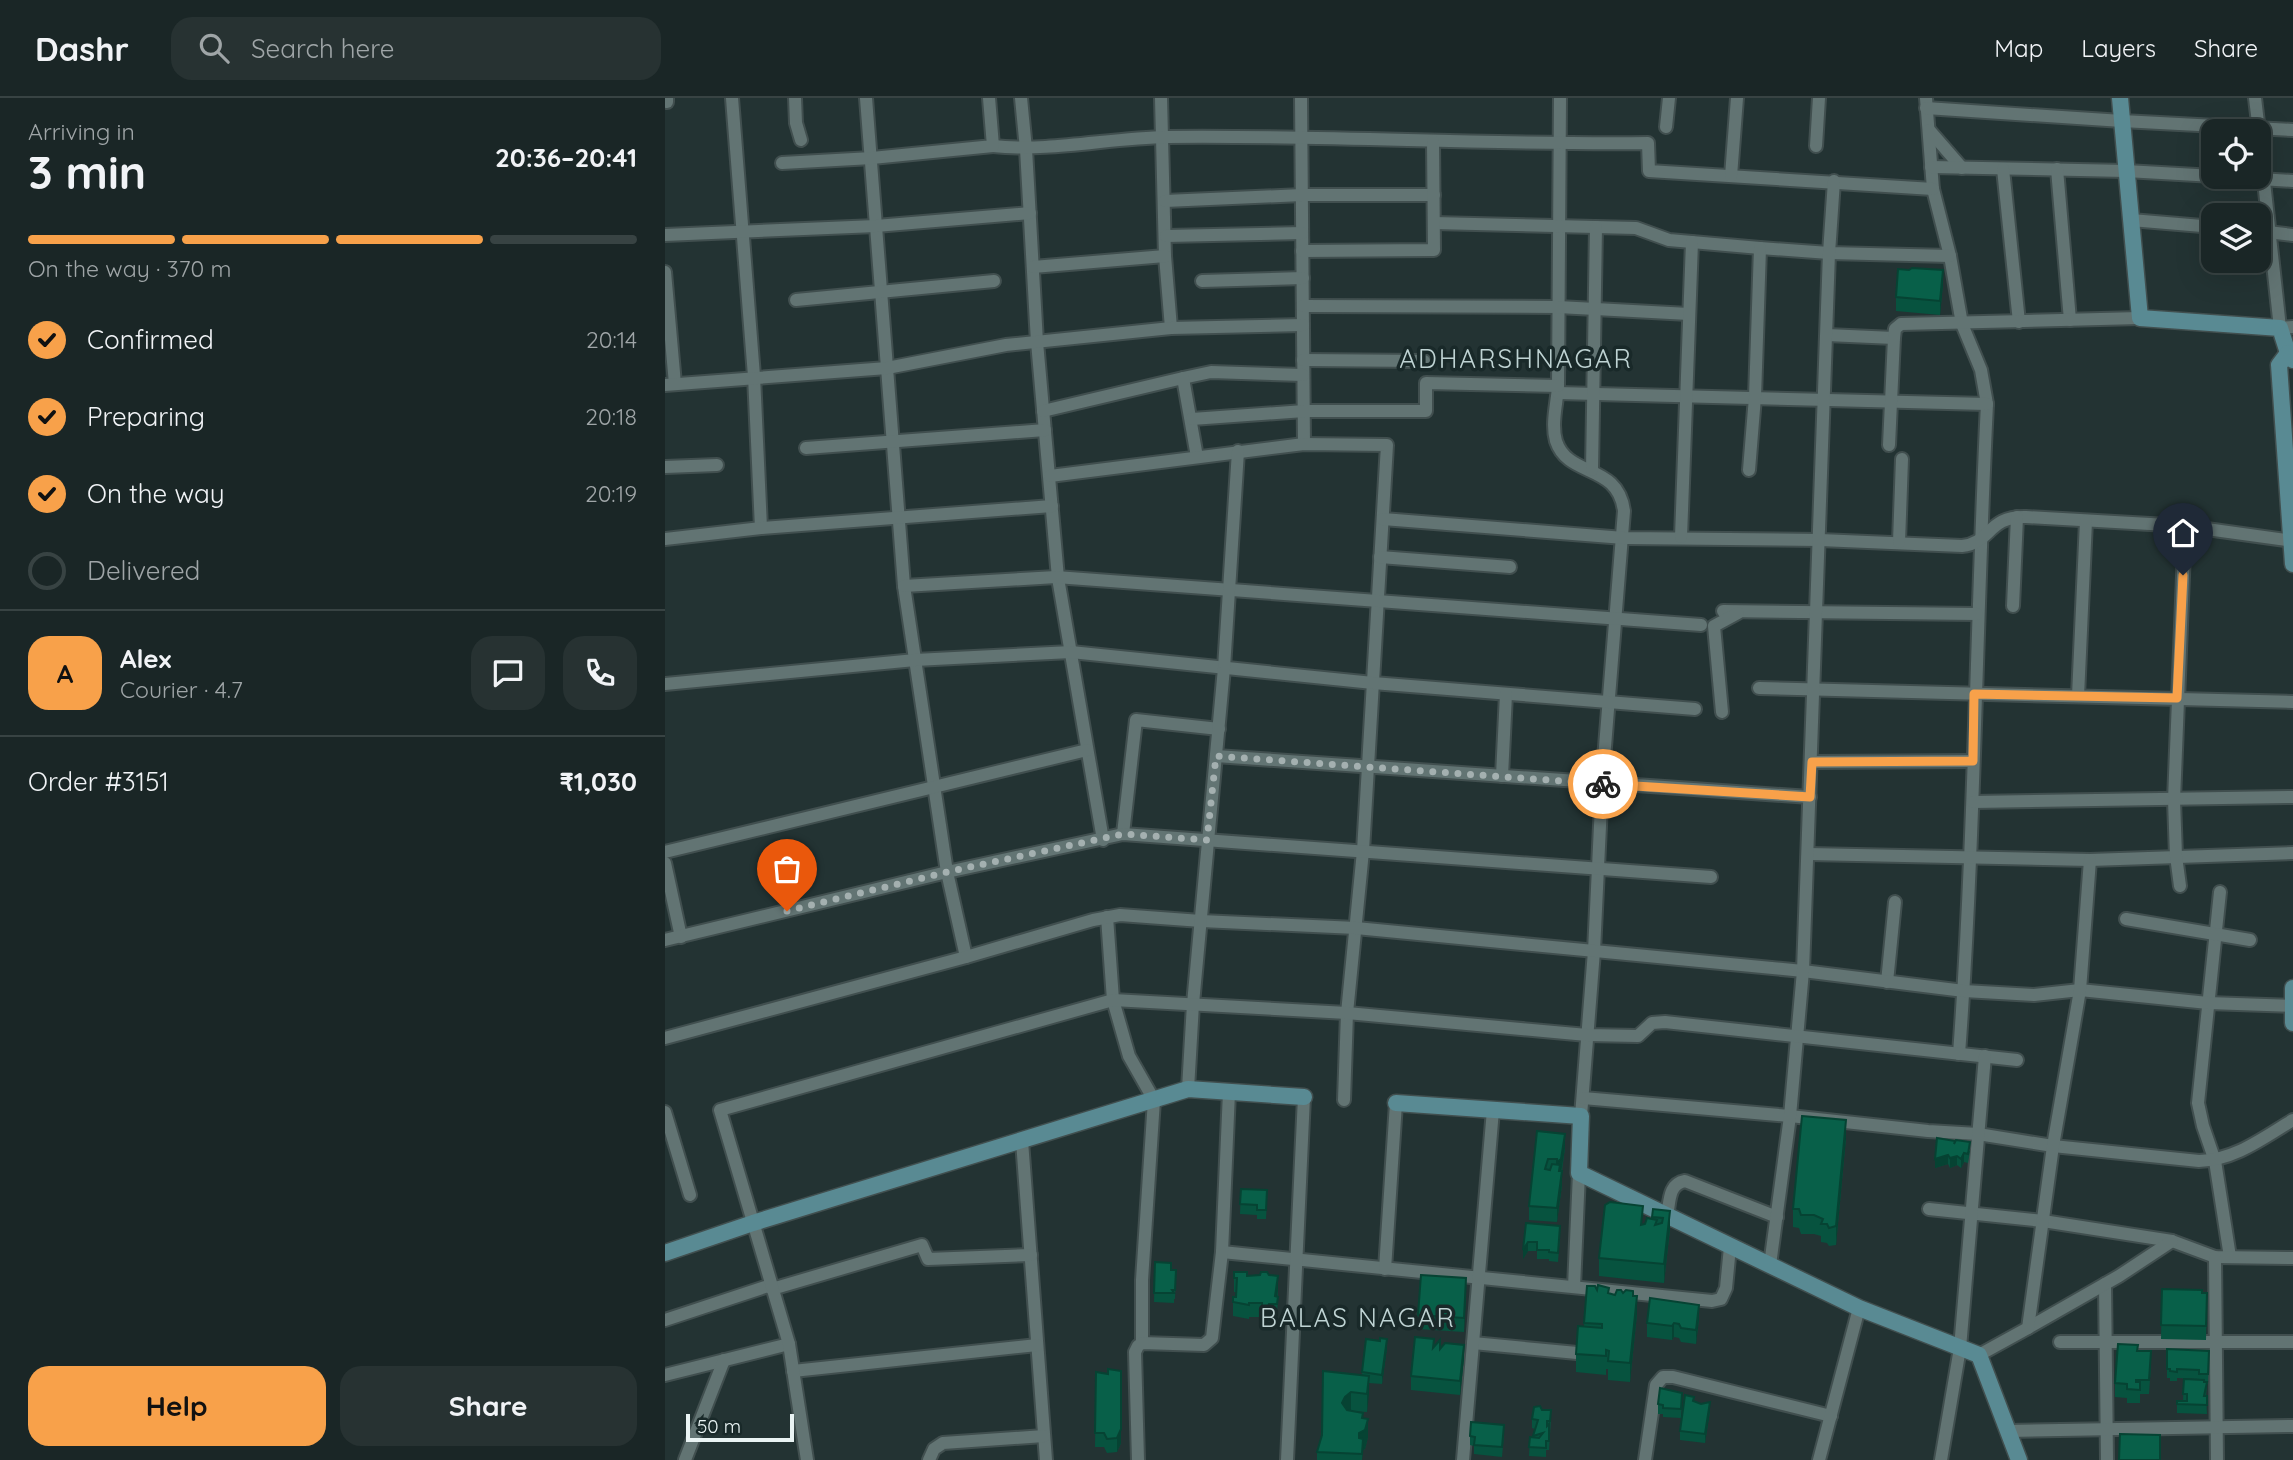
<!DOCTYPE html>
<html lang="en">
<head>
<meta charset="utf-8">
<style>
  :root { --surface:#1a2626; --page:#273232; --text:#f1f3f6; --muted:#9fa5a7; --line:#384343; --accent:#f8a14a }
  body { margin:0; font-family:Quicksand,sans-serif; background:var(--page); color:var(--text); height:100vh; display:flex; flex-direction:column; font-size:26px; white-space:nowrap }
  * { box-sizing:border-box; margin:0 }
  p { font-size:23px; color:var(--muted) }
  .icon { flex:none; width:38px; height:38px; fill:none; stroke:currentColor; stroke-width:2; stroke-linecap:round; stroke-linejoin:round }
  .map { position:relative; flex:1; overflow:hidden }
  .panel { display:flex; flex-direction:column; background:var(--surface); width:665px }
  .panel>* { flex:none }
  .fabs { position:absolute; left:1536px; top:21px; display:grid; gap:14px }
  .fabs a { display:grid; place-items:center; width:70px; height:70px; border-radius:14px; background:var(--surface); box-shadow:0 7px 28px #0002,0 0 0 2px var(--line); font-size:35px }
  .scale { position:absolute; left:21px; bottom:18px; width:108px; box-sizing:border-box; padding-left:7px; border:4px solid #eaf4f4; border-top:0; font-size:19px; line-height:24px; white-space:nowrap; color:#eaf4f4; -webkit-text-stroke:5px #192929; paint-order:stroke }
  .pin { position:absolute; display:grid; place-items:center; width:60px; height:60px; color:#fff; margin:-72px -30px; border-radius:50% 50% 50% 0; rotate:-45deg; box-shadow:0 0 7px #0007 }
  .pin .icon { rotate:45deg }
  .courier { position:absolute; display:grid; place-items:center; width:70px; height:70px; margin:-35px; border:5px solid #f8a14a; border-radius:50%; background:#fff; color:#222; box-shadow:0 2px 9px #0007 }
  .headline em { font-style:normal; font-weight:800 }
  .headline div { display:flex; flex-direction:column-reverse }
  .headline { display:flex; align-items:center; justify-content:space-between; height:119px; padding:0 28px }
  h1 { font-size:46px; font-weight:800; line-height:52px }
  .bar { display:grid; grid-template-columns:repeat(4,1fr); gap:10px 7px; align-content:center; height:84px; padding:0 28px }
  .bar i { height:9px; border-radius:5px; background:var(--line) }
  .bar .on { background:var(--accent) }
  .bar p { grid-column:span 4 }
  .line { display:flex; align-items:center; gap:18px; padding:0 28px; border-top:2px solid var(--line) }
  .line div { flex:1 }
  .round { display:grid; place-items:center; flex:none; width:74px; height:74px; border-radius:21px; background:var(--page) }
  ol { padding:0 28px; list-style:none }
  li { display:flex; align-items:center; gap:21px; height:77px }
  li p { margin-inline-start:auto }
  li .icon { padding:7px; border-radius:50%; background:var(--accent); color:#111; stroke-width:4 }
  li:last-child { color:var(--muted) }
  li i { width:38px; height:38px; border:4px solid var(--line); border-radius:50% }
  .cta { display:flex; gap:14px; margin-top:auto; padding:14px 28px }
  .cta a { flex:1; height:80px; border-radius:21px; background:var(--accent); color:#111; font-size:28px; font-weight:800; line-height:80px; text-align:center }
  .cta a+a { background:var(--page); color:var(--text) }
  header { display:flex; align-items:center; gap:42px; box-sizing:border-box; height:98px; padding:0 35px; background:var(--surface); border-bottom:2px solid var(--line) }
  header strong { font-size:33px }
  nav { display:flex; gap:38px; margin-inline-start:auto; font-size:24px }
  .search { width:490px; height:63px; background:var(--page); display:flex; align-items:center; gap:18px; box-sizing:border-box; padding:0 24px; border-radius:21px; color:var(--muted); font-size:26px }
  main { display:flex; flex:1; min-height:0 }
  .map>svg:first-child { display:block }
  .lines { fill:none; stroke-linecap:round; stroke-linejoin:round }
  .street-casing { stroke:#414f4f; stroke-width:16 }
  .secondary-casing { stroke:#414f4f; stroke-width:19 }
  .street { stroke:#627473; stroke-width:12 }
  .secondary { stroke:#598a93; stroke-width:16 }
  .wall { fill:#07533f }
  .shaded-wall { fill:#064333 }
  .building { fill:#086049; stroke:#064333; stroke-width:2 }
  .done { stroke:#a4b0b0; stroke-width:7; stroke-dasharray:0 12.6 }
  .route { stroke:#f8a14a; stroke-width:9 }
  .labels { text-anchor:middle; stroke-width:7; stroke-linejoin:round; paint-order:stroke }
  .neighbourhood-label { font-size:26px; letter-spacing:2px; fill:#bfd3d3; stroke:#192929 }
</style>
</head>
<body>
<header>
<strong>Dashr</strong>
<div class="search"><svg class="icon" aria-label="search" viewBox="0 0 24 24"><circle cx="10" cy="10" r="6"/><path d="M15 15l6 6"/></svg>Search here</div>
<nav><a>Map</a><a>Layers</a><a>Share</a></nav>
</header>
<main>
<section class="panel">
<div class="headline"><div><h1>3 min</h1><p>Arriving in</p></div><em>20:36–20:41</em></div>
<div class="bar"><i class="on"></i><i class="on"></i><i class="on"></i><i></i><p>On the way · 370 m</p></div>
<ol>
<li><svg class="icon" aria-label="check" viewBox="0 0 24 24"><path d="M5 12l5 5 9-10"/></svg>Confirmed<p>20:14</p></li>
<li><svg class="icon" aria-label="check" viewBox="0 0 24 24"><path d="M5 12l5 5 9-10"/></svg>Preparing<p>20:18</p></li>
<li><svg class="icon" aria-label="check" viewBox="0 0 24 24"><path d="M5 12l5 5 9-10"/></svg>On the way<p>20:19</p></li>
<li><i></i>Delivered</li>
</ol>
<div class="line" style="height:126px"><b class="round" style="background:var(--accent);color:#111">A</b><div><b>Alex</b><p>Courier · 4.7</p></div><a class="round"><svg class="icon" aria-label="chat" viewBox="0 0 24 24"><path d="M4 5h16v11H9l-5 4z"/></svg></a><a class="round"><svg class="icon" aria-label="phone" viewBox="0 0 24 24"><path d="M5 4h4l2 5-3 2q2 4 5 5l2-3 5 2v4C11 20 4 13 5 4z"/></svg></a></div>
<div class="line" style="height:91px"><div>Order #3151</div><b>₹1,030</b></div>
<div class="cta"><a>Help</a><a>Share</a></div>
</section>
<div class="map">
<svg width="1628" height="1362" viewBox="0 0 1628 1362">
  <rect width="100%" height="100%" fill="#233333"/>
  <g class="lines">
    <defs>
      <g id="street">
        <polyline points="67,0 89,278 96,430"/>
        <polyline points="130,0 131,25 136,42"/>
        <polyline points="201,0 239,488 282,774 301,859"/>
        <polyline points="356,0 361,51 372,244 393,480 438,742"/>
        <polyline points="496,0 500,158 506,230"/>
        <polyline points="636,0 639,346"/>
        <path d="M895 0 893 288C892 306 886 325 891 343 903 380 953 365 959 413L937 686 929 853 916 1018"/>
        <path d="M1261 0 1268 91 1285 158 1297 226 1316 272 1322 306C1311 523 1310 740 1294 956"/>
        <polyline points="1590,0 1594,33"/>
        <polyline points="2,4 2,0"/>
        <polyline points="1261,10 1457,23 1628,32"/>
        <polyline points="1001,29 1004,0"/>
        <polyline points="1264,32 1297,70"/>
        <polyline points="1594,38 1615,230 1628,229"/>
        <path d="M328 48C386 54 443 40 502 39 662 37 823 47 983 45L984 73 1268 91"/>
        <polyline points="1151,48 1154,0"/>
        <polyline points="117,65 207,60 328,48 324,0"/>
        <polyline points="1266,69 1461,73 1549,78"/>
        <polyline points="1338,71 1354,224"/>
        <polyline points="1392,71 1405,222"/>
        <polyline points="1066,78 1072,0"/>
        <polyline points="1562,79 1628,83"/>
        <polyline points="500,103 637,97 769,97"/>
        <polyline points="1466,122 1549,129"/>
        <polyline points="769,125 971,130 1004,142 1095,150 1164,155 1285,158"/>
        <polyline points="1594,133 1628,137"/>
        <polyline points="0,137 211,128 365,115"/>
        <polyline points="501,138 637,135"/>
        <polyline points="637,153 769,152 768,43"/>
        <polyline points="368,169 500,158"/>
        <polyline points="0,174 10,286"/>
        <polyline points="537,183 638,180"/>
        <polyline points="131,202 329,183"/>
        <polyline points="638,208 893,209 1024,216"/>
        <polyline points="1162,237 1229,240"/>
        <polyline points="638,262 759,263"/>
        <polyline points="518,280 546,274 638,277"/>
        <polyline points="0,287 222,270 341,247 506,230 638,227"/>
        <polyline points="893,295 1322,306"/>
        <polyline points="378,313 518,280 532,359"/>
        <polyline points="527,321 639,313 761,313 761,285 893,288"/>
        <polyline points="1224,347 1229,240 1230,231 1236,226 1475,220"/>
        <polyline points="141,350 380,332"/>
        <polyline points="0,369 52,367"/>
        <polyline points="927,372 931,129"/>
        <polyline points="1084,372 1090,299 1095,150"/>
        <polyline points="385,378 639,346 722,347 698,753 682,915 679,1002"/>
        <path d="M718 421 959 440 1155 442 1297 448C1327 445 1322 418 1361 419L1520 428 1628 443"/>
        <polyline points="1016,439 1027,144"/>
        <polyline points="0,441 96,430 387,408"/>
        <polyline points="1234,444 1237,361"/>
        <polyline points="715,459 845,469"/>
        <polyline points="239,488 391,479 1036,527"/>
        <polyline points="1348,508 1352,419"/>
        <polyline points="1058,513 1312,516"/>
        <polyline points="0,586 250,562 406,554 708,585 1030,611"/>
        <polyline points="1094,590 1628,604"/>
        <polyline points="1413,598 1421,423"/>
        <polyline points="1057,614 1049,528 1073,515"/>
        <polyline points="551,658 1145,699"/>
        <polyline points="1147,664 1308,663"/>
        <polyline points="837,678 841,596"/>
        <polyline points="1308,704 1628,699"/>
        <polyline points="458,736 471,622 554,631"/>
        <polyline points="0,754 422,652"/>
        <polyline points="1144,756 1425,762 1628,755"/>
        <polyline points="0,765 16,839"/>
        <polyline points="1515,788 1511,758 1509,702 1520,428"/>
        <polyline points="1555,794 1533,1005 1538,1028 1550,1063 1565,1159"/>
        <polyline points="442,819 448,902 464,958 489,1002 477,1182 477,1245"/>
        <polyline points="1461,821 1585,842"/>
        <polyline points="0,842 282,774 458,736 1046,779"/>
        <polyline points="1222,884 1230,804"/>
        <polyline points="0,940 301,859 428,822 455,817 536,823 691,830 1138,873 1299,893 1369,897 1415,892 1543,905 1628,908"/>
        <polyline points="523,991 528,906 559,570 573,353"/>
        <path d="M918 1000 1125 1018 1263 1033 1313 1036 1388 1048 1534 1063C1570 1062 1598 1040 1628 1022"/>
        <polyline points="0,1014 25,1097"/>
        <polyline points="357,1043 381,1362"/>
        <polyline points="1264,1111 1378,1123 1507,1143 1550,1159 1628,1160"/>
        <path d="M1002 1118C1005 1104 1003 1086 1020 1083L1112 1119"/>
        <polyline points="557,1154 1047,1203 1056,1201 1061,1190 1065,1149"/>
        <polyline points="1550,1159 1552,1362"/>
        <polyline points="1105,1167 1125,1018 1138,873 1164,155 1169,83"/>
        <polyline points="720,1171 731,1005"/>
        <polyline points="1440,1186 1442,1362"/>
        <polyline points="909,1189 914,1075"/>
        <polyline points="107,1191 257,1147 263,1161 366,1157"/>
        <polyline points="0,1222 106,1187"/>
        <polyline points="1363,1230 1454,1178 1507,1143"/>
        <polyline points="1395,1244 1628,1244"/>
        <polyline points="808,1245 912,1255"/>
        <polyline points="1314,1257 1363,1230 1388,1048 1415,892 1425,762"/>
        <polyline points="128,1273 372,1247"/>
        <polyline points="0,1277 124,1246"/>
        <polyline points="1342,1333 1628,1328"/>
        <polyline points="20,1362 59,1262"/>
        <polyline points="142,1362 124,1246 55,1012 448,902 682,915 922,937 973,938 987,925 1000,924 1352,962"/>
        <polyline points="264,1362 269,1351 278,1345 379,1338"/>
        <polyline points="473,1362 470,1254 473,1248 477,1245 539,1247 547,1240 557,1154 564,994"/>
        <polyline points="622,1362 639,999"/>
        <polyline points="798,1362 828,1012"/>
        <polyline points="980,1362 991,1287 998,1279 1008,1279 1166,1318"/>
        <polyline points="1154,1362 1194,1210"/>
        <polyline points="1276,1362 1295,1250 1320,958"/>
      </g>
      <g id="secondary">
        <polyline points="1455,0 1475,220 1615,230 1623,255 1628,262"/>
        <polyline points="1623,255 1614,267 1628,466"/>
        <polyline points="1628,890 1628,925"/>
        <polyline points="731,1005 916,1018 914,1075 1194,1210 1314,1257 1354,1362"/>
        <polyline points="0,1155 88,1125 523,991 639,999"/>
      </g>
    </defs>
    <use href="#street" class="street-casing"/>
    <use href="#secondary" class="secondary-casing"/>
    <use href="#street" class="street"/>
    <use href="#secondary" class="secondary"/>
  </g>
  <g class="wall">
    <polygon points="1278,186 1275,217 1231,213 1231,199"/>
    <polygon points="872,1033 900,1050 897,1073 897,1087 892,1124 864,1122 864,1108"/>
    <polygon points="1181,1040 1171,1147 1164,1148 1162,1145 1156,1144 1156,1138 1149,1136 1136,1136 1134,1130 1128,1129 1128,1111"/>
    <polygon points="1290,1043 1305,1053 1303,1065 1299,1064 1296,1070 1292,1067 1285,1070 1283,1066 1270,1070"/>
    <polygon points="576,1091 602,1101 601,1121 592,1121 592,1117 575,1116"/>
    <polygon points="988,1111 1005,1113 1005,1131 999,1185 934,1178 934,1160 978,1126 987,1121"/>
    <polygon points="861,1125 895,1137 893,1164 884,1163 884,1161 872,1161 872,1153 863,1153 858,1161"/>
    <polygon points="490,1164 506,1172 511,1172 510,1201 509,1201 509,1205 489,1204"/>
    <polygon points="569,1174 582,1178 613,1192 612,1220 604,1220 603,1223 597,1222 597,1219 584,1219 584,1221 568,1218 568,1199 571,1199 571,1194 569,1194"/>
    <polygon points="922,1188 932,1192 950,1197 958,1195 968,1198 972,1216 965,1284 943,1282 943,1271 941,1271 941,1277 911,1274 911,1256 919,1228"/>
    <polygon points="1497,1191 1542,1195 1541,1242 1496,1241"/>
    <polygon points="801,1194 799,1234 753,1231 753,1217"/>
    <polygon points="1034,1221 1031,1246 1016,1244 1014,1240 1009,1239 1007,1242 982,1239 982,1225"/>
    <polygon points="701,1241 722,1250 717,1286 704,1285 702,1314 686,1313 698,1320 703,1339 700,1351 698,1352 697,1362 652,1362 652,1354 657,1337 697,1277"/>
    <polygon points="769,1249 799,1260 795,1297 746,1292 746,1278"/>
    <polygon points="1502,1251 1544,1253 1543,1286 1542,1286 1541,1298 1542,1316 1512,1315 1512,1303 1518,1303 1519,1281 1534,1282 1534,1281 1512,1280 1512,1283 1505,1283 1505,1280 1502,1280"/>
    <polygon points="1473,1253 1486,1267 1484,1296 1475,1296 1475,1305 1462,1305 1462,1300 1450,1299 1450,1285"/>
    <polygon points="431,1274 456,1345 452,1354 442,1355 439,1349 430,1349"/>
    <polygon points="1029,1304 1045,1313 1040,1345 1015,1342 1015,1333"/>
    <polygon points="1017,1305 1016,1320 998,1319 998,1316 993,1316 993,1306"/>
    <polygon points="877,1312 886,1321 884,1352 881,1352 881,1359 864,1358 865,1339 868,1340 870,1331 867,1330 867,1321"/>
    <polygon points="839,1337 837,1359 809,1356 809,1348 805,1347 805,1338"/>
  </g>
  <g class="shaded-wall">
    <polygon points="1278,172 1278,186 1275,217 1275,203"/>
    <polygon points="1181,1022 1181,1040 1171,1147 1171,1128"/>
    <polygon points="900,1036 900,1050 896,1075 892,1078 892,1064"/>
    <polygon points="1299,1055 1299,1064 1296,1070 1296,1061"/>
    <polygon points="1283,1057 1283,1066 1270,1070 1270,1061"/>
    <polygon points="1292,1058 1292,1067 1285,1070 1285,1060"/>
    <polygon points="897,1073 897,1087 892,1124 892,1110"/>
    <polygon points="1005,1113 1005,1131 999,1185 999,1166"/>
    <polygon points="863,1144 863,1153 858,1161 858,1152"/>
    <polygon points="613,1178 613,1192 611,1206 610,1198"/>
    <polygon points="801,1180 801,1194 799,1234 799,1220"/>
    <polygon points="972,1198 972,1216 965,1284 965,1265"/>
    <polygon points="1034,1207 1034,1221 1031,1246 1031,1232"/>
    <polygon points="1009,1225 1009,1239 1007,1242 1007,1228"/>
    <polygon points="722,1241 722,1250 717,1286 717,1277"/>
    <polygon points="799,1247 799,1260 795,1297 795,1283"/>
    <polygon points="704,1278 704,1296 702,1314 702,1296"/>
    <polygon points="686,1294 686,1313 680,1317 677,1305 680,1299"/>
    <polygon points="1045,1304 1045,1313 1040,1345 1040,1336"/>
    <polygon points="698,1315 698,1333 703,1321 703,1339 700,1351 698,1352 697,1362 697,1352 694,1353 694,1358 694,1340"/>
    <polygon points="456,1331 456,1345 452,1354 452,1340"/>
  </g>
  <g class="building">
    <polygon points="1247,170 1278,172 1275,203 1231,199 1233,171 1244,172"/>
    <polygon points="1137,1018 1181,1022 1171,1128 1164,1130 1162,1126 1156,1126 1158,1121 1149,1117 1136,1117 1134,1111 1128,1111"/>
    <polygon points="872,1033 900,1036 896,1061 892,1064 892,1061 883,1061 880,1071 885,1072 887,1066 895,1067 894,1073 897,1073 892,1110 864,1108"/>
    <polygon points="1272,1040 1290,1043 1289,1046 1291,1042 1305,1044 1303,1056 1299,1055 1296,1061 1292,1058 1285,1060 1283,1057 1270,1061"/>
    <polygon points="576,1091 602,1092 601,1112 592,1112 592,1107 575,1106"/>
    <polygon points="945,1104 978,1108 976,1127 980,1126 982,1120 992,1122 990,1127 997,1125 998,1120 987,1119 988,1111 1005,1113 999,1166 934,1160 940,1107"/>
    <polygon points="861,1125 895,1128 893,1155 884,1154 884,1152 872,1152 872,1144 863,1144 858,1152"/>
    <polygon points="490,1164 506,1165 506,1172 511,1172 510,1192 507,1192 509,1195 489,1195"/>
    <polygon points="569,1174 582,1174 582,1178 595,1177 596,1174 602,1174 604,1177 613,1178 610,1198 613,1199 612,1206 604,1206 603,1209 597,1208 597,1205 584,1205 584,1207 568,1204 568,1199 571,1199 572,1180 569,1180"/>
    <polygon points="756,1177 801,1180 799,1220 753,1217"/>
    <polygon points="933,1187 944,1190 943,1195 950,1197 952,1192 956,1192 958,1195 961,1192 968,1193 968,1198 972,1198 965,1265 943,1263 944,1253 941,1252 941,1258 911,1256 913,1228 937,1230 937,1226 919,1225 922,1188 930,1188 932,1192"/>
    <polygon points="1497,1191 1537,1192 1537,1195 1542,1195 1541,1228 1496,1227"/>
    <polygon points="985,1200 1034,1207 1031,1232 1016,1230 1014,1226 1009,1225 1007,1228 982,1225"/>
    <polygon points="750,1239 769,1241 768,1250 775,1242 775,1251 780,1245 799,1247 795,1283 746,1278"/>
    <polygon points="715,1240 722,1241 717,1277 697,1274 701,1241 715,1243"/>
    <polygon points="1453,1246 1473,1247 1472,1253 1486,1253 1484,1282 1471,1282 1471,1284 1475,1284 1475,1292 1462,1291 1462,1286 1450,1285"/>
    <polygon points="1502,1251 1544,1253 1543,1276 1534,1276 1534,1272 1512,1271 1512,1274 1505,1273 1505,1271 1502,1271"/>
    <polygon points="443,1271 456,1273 456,1331 452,1340 442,1341 439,1335 430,1335 431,1274 443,1276"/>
    <polygon points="658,1273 704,1278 702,1296 686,1294 680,1299 677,1305 682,1312 698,1315 697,1320 703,1321 700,1332 694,1335 694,1340 698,1341 697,1356 652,1354 657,1337"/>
    <polygon points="1519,1281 1539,1282 1539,1284 1542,1284 1539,1298 1542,1298 1542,1307 1512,1306 1512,1303 1522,1303 1522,1296 1518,1296"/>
    <polygon points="995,1290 1017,1295 1016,1311 998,1310 998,1307 993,1306"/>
    <polygon points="1020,1297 1029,1299 1028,1303 1036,1306 1045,1304 1040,1336 1015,1333"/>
    <polygon points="875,1308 877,1312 886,1312 885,1323 882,1323 882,1328 884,1326 884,1343 881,1343 881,1350 864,1349 865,1339 874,1340 878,1335 868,1338 873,1322 867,1321 869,1309"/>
    <polygon points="806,1324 839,1327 837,1349 809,1347 810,1339 805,1338"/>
    <polygon points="1455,1336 1495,1337 1495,1362 1454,1362"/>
  </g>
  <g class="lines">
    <polyline class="done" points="122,813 282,774 458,736 542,742 551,658 938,686"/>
    <polyline class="route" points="938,686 1145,699 1147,664 1308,663 1309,596 1512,600 1518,477"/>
  </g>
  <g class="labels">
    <g class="neighbourhood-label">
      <text x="851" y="270">ADHARSHNAGAR</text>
      <text x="693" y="1229">BALAS NAGAR</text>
    </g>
  </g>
</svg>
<div class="fabs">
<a><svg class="icon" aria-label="locate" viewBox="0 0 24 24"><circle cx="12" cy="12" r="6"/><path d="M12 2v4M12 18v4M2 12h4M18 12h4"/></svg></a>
<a><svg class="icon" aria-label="layers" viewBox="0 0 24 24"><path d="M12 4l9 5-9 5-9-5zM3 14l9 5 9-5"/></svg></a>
</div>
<div class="scale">50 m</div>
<div class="pin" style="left:122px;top:813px;background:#ea580c"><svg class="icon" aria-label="bag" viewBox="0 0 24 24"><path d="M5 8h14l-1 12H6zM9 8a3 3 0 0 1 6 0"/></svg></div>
<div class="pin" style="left:1518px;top:477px;background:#1f2937"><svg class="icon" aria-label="home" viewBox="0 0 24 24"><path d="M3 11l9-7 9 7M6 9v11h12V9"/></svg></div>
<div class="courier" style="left:938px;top:686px"><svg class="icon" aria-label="bike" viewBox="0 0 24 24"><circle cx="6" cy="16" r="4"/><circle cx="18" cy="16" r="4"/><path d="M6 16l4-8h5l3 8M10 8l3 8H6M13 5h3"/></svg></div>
</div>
</main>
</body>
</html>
